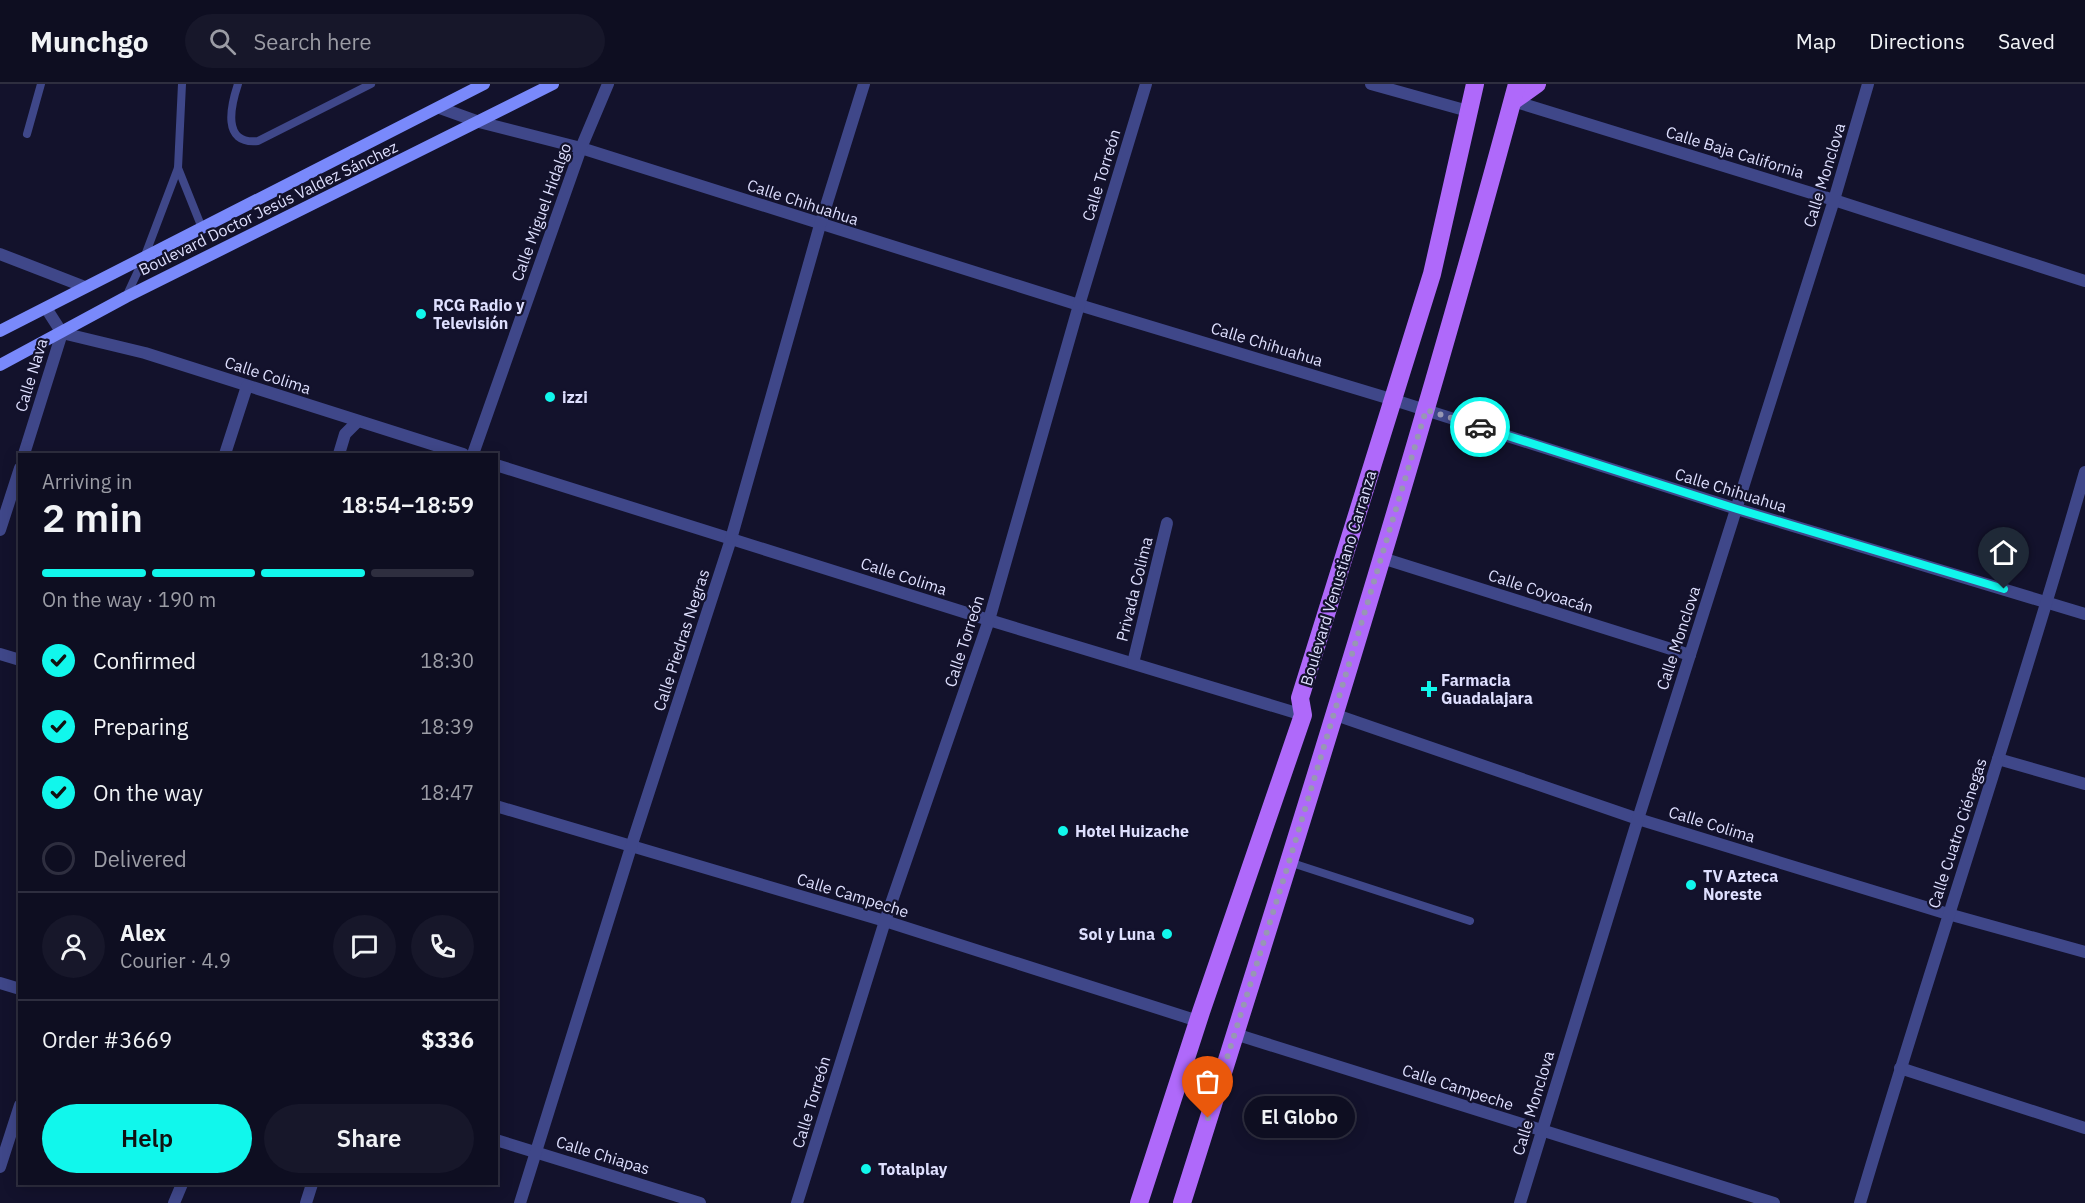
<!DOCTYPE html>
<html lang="en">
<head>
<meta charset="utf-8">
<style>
  :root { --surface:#0e0e21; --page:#17172a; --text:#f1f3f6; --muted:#9b9ca5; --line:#2e2e3f; --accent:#11f7ec }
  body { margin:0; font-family:"IBM Plex Sans",sans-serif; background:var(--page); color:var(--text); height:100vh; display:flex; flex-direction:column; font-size:22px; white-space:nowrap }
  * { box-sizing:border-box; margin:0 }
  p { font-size:20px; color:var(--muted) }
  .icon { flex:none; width:33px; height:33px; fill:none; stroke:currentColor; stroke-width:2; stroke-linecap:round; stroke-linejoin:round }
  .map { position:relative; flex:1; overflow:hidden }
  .sheet { position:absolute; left:18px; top:369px; width:480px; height:732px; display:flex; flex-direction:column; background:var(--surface); border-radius:0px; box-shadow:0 3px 15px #0003,0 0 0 2px var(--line) }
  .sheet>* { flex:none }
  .pin { position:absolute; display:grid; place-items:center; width:51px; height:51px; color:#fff; margin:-62px -26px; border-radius:50% 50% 50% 0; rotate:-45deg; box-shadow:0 0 6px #0007 }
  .pin .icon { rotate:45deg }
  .courier { position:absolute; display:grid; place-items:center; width:60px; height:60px; margin:-30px; border:4px solid #11f7ec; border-radius:50%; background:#fff; color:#222; box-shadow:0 2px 8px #0007 }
  .bubble { position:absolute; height:42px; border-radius:21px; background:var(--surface); box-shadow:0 3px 15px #0003,0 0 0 2px var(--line); font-size:20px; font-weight:600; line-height:42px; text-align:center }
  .headline em { font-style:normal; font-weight:600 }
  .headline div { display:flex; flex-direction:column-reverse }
  .headline { display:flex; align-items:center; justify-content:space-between; height:102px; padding:0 24px }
  h1 { font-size:39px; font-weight:600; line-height:45px }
  .bar { display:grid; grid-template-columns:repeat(4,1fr); gap:9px 6px; align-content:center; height:72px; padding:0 24px }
  .bar i { height:8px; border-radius:4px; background:var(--line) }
  .bar .on { background:var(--accent) }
  .bar p { grid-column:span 4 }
  .line { display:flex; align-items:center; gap:15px; padding:0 24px; border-top:2px solid var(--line) }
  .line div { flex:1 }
  .round { display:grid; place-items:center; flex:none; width:63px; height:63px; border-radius:32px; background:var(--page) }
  ol { padding:0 24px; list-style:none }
  li { display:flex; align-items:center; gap:18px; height:66px }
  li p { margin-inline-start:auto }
  li .icon { padding:6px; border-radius:50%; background:var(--accent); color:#111; stroke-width:4 }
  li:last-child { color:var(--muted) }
  li i { width:33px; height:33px; border:3px solid var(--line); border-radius:50% }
  .action { display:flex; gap:12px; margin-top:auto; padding:12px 24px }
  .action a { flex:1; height:69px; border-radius:36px; background:var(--accent); color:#111; font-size:24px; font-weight:600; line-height:69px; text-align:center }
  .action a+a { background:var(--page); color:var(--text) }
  header { display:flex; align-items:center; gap:36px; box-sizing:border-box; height:84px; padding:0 30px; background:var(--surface); border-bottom:2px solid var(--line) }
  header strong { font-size:28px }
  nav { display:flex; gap:33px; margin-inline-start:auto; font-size:21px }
  .search { width:420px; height:54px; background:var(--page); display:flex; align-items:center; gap:15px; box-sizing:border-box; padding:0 21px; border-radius:33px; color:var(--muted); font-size:22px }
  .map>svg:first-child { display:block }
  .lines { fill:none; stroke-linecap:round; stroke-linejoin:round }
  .lane { stroke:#3f4789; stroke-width:8 }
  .street { stroke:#3f4789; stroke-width:12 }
  .secondary { stroke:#7989fb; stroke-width:12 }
  .primary { stroke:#af69fa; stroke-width:18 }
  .done { stroke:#9797b4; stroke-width:6; stroke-dasharray:0 10.8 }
  .route { stroke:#11f7ec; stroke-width:8 }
  .poi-dot { fill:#11f7ec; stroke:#13122c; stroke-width:2 }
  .labels { text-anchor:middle; stroke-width:4.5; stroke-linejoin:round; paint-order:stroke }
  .street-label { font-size:16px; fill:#dedffe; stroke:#13122c }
  .poi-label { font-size:16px; font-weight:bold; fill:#dedffe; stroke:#13122c; text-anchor:start }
</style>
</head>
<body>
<header>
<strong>Munchgo</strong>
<div class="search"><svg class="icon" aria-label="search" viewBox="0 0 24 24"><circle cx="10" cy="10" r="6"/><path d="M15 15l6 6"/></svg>Search here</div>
<nav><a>Map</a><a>Directions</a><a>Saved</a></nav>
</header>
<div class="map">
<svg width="2085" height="1119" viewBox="0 0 2085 1119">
  <rect width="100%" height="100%" fill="#13122c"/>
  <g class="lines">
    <g class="lane">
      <path d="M238 0C231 21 221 61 258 57L371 0"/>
      <polyline points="27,50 41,0"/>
      <polyline points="178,84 202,144"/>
      <polyline points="126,213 144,174 178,84 182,0"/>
      <polyline points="1289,778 1470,837"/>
    </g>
    <g class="street">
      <polyline points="1371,0 1468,27"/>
      <polyline points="1513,17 1834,116 2085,197"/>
      <polyline points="440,24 479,38 581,64 1079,221 1394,316 1737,425 2085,530"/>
      <polyline points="0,170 85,203"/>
      <polyline points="62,249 145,269 463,370"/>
      <polyline points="24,370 62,249 46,224"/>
      <polyline points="225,370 247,302"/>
      <polyline points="339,370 345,350 358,337"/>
      <polyline points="473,370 581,64 608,0"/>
      <polyline points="496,381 989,536 1303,631"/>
      <polyline points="0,446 20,384"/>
      <polyline points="1382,474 1690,571"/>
      <polyline points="0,570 20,576"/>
      <polyline points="1133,579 1167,439"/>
      <polyline points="1333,630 1638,735 1948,830 2085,868"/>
      <polyline points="1998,675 2085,700"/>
      <polyline points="496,722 885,837 1198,937"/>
      <polyline points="0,899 20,905"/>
      <polyline points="1235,950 1774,1119"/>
      <polyline points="1900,984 2085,1044"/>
      <polyline points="496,1056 700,1119"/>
      <polyline points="0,1083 20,1021"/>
      <polyline points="174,1119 182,1100"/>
      <polyline points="306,1119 312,1100"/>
      <polyline points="520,1119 631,763 731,455 820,141 864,0"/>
      <polyline points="797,1119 885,837 989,536 1079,221 1146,0"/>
      <polyline points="1520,1119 1638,735 1834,116 1868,0"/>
      <path d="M1860 1119C1932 875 2015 633 2085 388"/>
    </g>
    <g class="secondary">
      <polyline points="0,247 484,0"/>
      <polyline points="0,281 126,213 553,0"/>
    </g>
    <g class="primary">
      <polyline points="1513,17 1537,0"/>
      <polyline points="1139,1119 1201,928 1303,631 1300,614 1432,190 1475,0"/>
      <path d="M1182 1119C1299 748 1416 376 1517 0"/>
    </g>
  </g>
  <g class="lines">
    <polyline class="done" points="1208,1034 1289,778 1426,326 1480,343"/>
    <polyline class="route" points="1480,343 1737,425 2004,505"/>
  </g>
  <g class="poi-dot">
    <circle cx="421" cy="230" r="6"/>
    <circle cx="550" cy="313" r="6"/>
    <path d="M1426 596h6v6h6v6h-6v6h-6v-6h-6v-6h6z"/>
    <circle cx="1063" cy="747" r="6"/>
    <circle cx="1691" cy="801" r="6"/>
    <circle cx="1167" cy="850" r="6"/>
    <circle cx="866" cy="1085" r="6"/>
  </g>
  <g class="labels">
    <g class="street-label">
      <text transform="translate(1735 68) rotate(17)" y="6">Calle Baja California</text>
      <text transform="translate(1101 91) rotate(-73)" y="6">Calle Torreón</text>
      <text transform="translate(1824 91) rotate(-73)" y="6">Calle Monclova</text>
      <text transform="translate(803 118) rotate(18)" y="6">Calle Chihuahua</text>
      <text transform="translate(268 124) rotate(-26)" y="6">Boulevard Doctor Jesús Valdez Sánchez</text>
      <text transform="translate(541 128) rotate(-70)" y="6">Calle Miguel Hidalgo</text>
      <text transform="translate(1267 260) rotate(17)" y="6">Calle Chihuahua</text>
      <text transform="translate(31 291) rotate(-73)" y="6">Calle Nava</text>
      <text transform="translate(268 291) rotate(18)" y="6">Calle Colima</text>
      <text transform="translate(1731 406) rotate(17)" y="6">Calle Chihuahua</text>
      <text transform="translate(904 492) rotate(18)" y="6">Calle Colima</text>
      <text transform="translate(1338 494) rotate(-73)" y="6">Boulevard Venustiano Carranza</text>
      <text transform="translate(1134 505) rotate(-76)" y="6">Privada Colima</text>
      <text transform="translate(1541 507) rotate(18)" y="6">Calle Coyoacán</text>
      <text transform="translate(1678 554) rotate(-72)" y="6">Calle Monclova</text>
      <text transform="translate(681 556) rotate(-72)" y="6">Calle Piedras Negras</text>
      <text transform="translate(964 557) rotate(-72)" y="6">Calle Torreón</text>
      <text transform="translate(1712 740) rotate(17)" y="6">Calle Colima</text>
      <text transform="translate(1957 749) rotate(-72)" y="6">Calle Cuatro Ciénegas</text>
      <text transform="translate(853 811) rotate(17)" y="6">Calle Campeche</text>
      <text transform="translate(1458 1003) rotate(18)" y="6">Calle Campeche</text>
      <text transform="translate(811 1018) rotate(-73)" y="6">Calle Torreón</text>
      <text transform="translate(1533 1019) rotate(-73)" y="6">Calle Monclova</text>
      <text transform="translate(603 1071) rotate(17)" y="6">Calle Chiapas</text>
    </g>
    <g class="poi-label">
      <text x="433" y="227">RCG Radio y<tspan x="433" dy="18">Televisión</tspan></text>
      <text x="562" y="319">izzi</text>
      <text x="1441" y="602">Farmacia<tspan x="1441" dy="18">Guadalajara</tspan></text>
      <text x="1075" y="753">Hotel Huizache</text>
      <text x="1703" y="798">TV Azteca<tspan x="1703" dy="18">Noreste</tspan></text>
      <text x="1155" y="856" text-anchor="end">Sol y Luna</text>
      <text x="878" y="1091">Totalplay</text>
    </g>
  </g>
</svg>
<div class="pin" style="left:1208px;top:1034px;background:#ea580c"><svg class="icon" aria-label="bag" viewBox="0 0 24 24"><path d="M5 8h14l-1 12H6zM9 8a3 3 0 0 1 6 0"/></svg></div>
<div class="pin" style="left:2004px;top:505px;background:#1f2937"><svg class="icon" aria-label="home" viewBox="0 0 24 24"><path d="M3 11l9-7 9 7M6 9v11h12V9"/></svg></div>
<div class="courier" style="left:1480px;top:343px"><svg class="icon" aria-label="car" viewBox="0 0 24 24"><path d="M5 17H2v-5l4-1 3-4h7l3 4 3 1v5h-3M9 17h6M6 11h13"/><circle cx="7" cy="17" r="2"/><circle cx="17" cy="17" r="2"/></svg></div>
<div class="bubble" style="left:1244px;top:1012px;width:111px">El Globo</div>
<section class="sheet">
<div class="headline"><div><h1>2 min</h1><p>Arriving in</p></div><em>18:54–18:59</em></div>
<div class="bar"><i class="on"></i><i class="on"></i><i class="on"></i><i></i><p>On the way · 190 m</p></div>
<ol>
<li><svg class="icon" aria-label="check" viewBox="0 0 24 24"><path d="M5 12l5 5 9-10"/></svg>Confirmed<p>18:30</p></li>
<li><svg class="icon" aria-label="check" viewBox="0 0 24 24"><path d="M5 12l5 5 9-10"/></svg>Preparing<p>18:39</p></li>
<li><svg class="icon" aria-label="check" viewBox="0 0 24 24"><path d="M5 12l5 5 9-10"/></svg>On the way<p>18:47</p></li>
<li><i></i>Delivered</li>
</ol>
<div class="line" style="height:108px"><a class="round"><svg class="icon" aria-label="person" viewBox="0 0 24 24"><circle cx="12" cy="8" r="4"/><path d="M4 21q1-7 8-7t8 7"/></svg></a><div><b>Alex</b><p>Courier · 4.9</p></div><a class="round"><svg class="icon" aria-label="chat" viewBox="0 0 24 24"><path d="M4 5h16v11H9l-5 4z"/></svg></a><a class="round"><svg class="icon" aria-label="phone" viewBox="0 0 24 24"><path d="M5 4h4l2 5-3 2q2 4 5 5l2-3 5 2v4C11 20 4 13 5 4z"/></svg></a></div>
<div class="line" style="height:78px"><div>Order #3669</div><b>$336</b></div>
<div class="action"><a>Help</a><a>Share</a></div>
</section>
</div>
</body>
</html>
